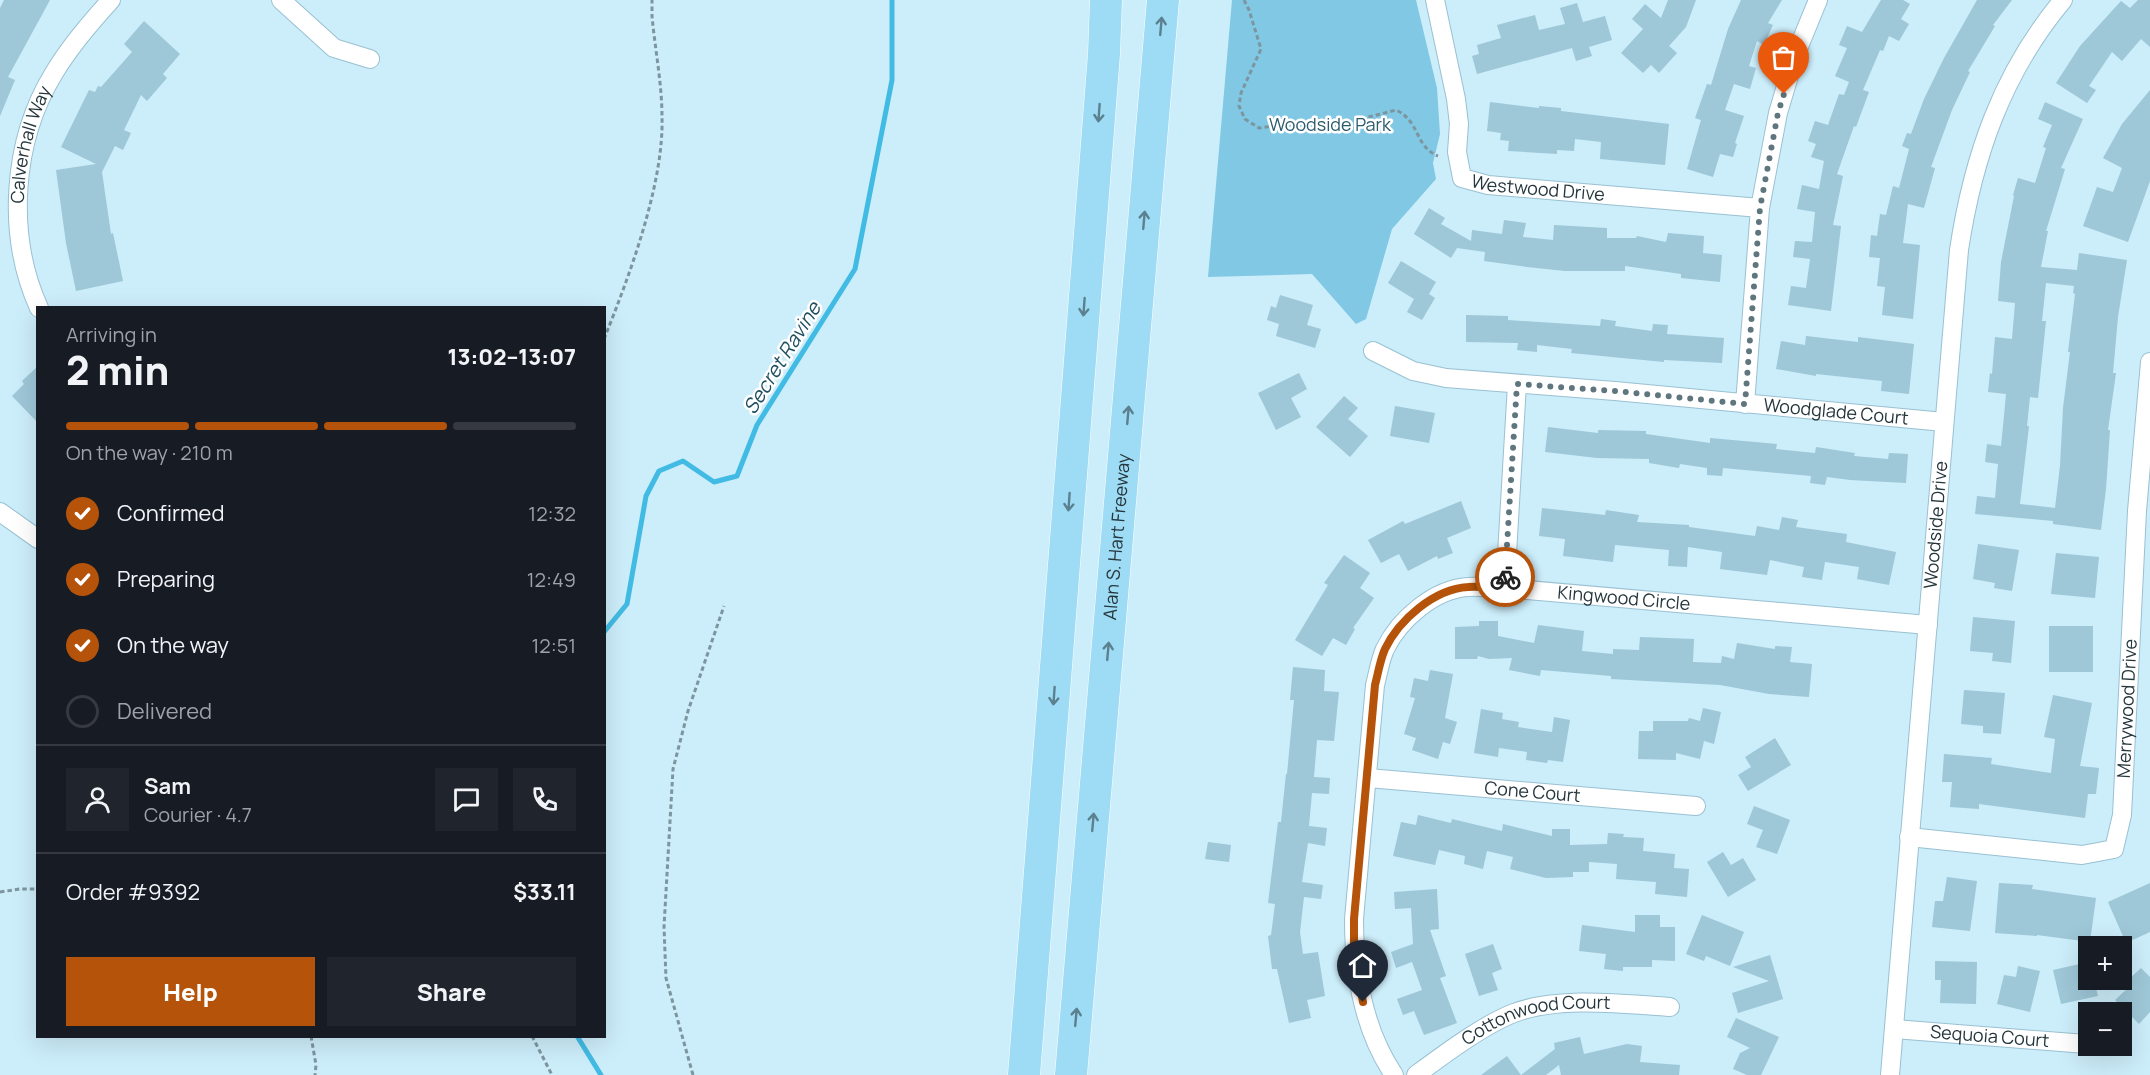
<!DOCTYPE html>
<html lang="en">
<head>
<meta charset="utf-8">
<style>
  :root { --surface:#171b24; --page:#20242c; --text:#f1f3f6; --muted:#9ea1a6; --line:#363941; --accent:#b45309 }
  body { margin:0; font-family:Manrope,sans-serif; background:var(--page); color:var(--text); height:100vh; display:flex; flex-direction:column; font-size:22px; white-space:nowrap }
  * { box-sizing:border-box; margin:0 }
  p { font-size:20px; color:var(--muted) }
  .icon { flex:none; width:33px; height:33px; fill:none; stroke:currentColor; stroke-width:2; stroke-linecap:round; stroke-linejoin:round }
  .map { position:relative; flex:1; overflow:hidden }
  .panel { position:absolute; left:36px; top:306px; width:570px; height:732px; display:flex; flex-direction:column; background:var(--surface); border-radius:0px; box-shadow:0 6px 24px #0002 }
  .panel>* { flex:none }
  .fabs { position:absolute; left:2078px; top:936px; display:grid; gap:12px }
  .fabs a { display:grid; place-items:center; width:54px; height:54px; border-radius:0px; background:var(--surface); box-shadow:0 6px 24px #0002; font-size:30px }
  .pin { position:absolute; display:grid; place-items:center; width:51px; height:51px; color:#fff; margin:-62px -26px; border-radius:50% 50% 50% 0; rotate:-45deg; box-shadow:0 0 6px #0007 }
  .pin .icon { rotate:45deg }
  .courier { position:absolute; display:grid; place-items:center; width:60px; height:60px; margin:-30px; border:4px solid #b45309; border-radius:50%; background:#fff; color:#222; box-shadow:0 2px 8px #0007 }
  .head em { font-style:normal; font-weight:800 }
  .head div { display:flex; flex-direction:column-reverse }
  .head { display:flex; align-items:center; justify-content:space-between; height:102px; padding:0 30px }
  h1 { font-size:39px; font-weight:800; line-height:45px }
  .bar { display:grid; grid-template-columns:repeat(4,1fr); gap:9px 6px; align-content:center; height:72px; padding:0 30px }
  .bar i { height:8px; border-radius:4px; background:var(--line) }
  .bar .active { background:var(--accent) }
  .bar p { grid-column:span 4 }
  .line { display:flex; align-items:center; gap:15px; padding:0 30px; border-top:2px solid var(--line) }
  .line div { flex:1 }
  .round { display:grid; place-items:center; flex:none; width:63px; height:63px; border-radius:0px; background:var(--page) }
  ol { padding:0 30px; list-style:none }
  li { display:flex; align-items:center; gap:18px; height:66px }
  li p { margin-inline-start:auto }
  li .icon { padding:6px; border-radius:50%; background:var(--accent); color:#fff; stroke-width:4 }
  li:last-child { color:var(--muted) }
  li i { width:33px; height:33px; border:3px solid var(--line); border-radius:50% }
  .cta { display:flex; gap:12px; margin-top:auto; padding:12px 30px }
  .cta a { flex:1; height:69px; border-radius:0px; background:var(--accent); color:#fff; font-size:24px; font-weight:800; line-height:69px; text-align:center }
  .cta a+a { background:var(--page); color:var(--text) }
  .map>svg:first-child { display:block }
  .green { fill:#80c8e4 }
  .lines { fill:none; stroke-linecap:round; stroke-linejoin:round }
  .stream { stroke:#42bbe4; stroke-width:5 }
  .building { fill:#9ec7d7; fill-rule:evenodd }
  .minor-casing { stroke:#99c1d2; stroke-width:20 }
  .motorway-casing { stroke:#fff; stroke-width:33 }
  .path { stroke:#7c959f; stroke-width:3; stroke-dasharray:4.5 3; stroke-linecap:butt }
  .minor { stroke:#fff; stroke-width:18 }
  .motorway { stroke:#9edbf4; stroke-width:32 }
  .oneway { stroke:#5b808f }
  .done { stroke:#5f767e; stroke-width:6; stroke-dasharray:0 10.8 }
  .route { stroke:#b45309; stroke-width:8 }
  .labels { text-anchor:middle; stroke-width:5; stroke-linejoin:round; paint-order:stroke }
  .park-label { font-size:18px; fill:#2b5b6d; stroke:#fff }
  .street-label { font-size:18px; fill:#25363c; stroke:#fff }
  .water-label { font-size:20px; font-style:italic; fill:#1f5062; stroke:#fff }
</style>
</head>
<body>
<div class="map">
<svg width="2150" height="1075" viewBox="0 0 2150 1075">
  <rect width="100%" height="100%" fill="#ccedfa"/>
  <polygon class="green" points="1232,0 1416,0 1437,88 1440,134 1433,163 1436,179 1392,229 1366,319 1356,324 1312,274 1208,277"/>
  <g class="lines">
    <g class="stream">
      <polyline points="604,632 627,604 646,496 659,471 683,461 714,482 737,476 757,425 855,269 892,80 892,0"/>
      <polyline points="577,1036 601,1075"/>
    </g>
  </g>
  <g class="building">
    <polygon points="4,0 50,0 8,77 15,80 0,116 0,8"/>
    <polygon points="1668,0 1696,0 1686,27 1669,46 1677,53 1659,73 1651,65 1643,73 1621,53 1643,29 1632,19 1645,4 1661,18"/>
    <polygon points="1741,0 1782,0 1768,23 1773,25 1764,45 1757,41 1749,66 1756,68 1750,89 1734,84 1725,110 1744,116 1735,143 1737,144 1733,157 1720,154 1713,177 1687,169 1701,120 1695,118 1707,84 1711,85 1728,29"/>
    <polygon points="1881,0 1903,0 1910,4 1901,19 1909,24 1899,41 1889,36 1883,51 1880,50 1863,90 1869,92 1856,127 1854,126 1837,174 1843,176 1833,225 1841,226 1831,311 1788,305 1791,286 1806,288 1810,259 1793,257 1795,241 1812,242 1815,212 1797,209 1802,185 1819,189 1824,161 1811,157 1816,144 1808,141 1815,121 1828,125 1839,94 1844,95 1849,82 1835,76 1847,48 1839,45 1847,26 1862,32"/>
    <polygon points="1977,0 2012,0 1993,25 1995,26 1968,71 1970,72 1952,110 1931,167 1935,168 1924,208 1908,204 1903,243 1920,245 1913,319 1882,315 1885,287 1877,286 1880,258 1869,257 1871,235 1877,236 1880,214 1886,215 1893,186 1899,188 1909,149 1902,146 1907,133 1911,134 1924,99 1944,58"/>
    <polygon points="2138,0 2150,0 2150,47 2141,39 2122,61 2112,52 2089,86 2096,90 2087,103 2056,83 2080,46 2121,1 2130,8"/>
    <polygon points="1577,3 1583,22 1605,16 1612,40 1589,47 1592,56 1576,61 1572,48 1477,74 1472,56 1479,54 1477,45 1501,38 1497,25 1535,15 1539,30 1565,24 1560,8"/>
    <polygon points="144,21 180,54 163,74 167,78 147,101 141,95 124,130 131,133 123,150 115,146 102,172 111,234 113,233 123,281 76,291 66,243 56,170 96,164 61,147 89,90 95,92 98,86 101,87 132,52 124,44"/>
    <polygon points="2150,90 2150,181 2128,242 2083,226 2097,187 2113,192 2122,168 2103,158 2122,124"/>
    <polygon points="1490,102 1539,108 1539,106 1561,108 1561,111 1669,124 1665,165 1600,159 1601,142 1575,139 1574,151 1557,150 1557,154 1508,151 1509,141 1500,140 1501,133 1487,131"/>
    <path d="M2045 102 2083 119 2061 168 2065 169 2046 231H2048L2041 267 2077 270 2079 253 2127 260 2118 317 2113 373H2116L2108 430H2110L2106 489 2101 530 2053 524V521L1975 514 1977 496 1995 498 1998 464 1985 462 1987 444 2001 446 2004 416 2006 394 1988 392 1990 373 1992 374 1995 337 2012 339 2015 303 1998 301 2001 262 2014 196 2013 195 2018 178 2035 183 2046 148 2043 147 2052 125 2038 119ZM2046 283 2074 286 2073 293 2075 294 2068 352H2070L2063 408 2060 466 2055 508 2020 504 2029 426H2027L2030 397 2038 398 2046 321H2042Z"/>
    <polygon points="1429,208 1445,218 1441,224 1471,241 1472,230 1502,234 1504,220 1526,223 1523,237 1553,240 1554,225 1607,228 1607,238 1636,238 1637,236 1666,242 1668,233 1704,236 1703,253 1722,255 1720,282 1681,278 1681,274 1625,266 1625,271 1565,271 1527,267 1484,261 1485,252 1457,248 1451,258 1414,234"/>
    <polygon points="1401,261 1436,282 1429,294 1435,298 1422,320 1407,312 1414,299 1388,283"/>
    <polygon points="1280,295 1313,305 1307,325 1321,329 1315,348 1276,336 1279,324 1267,320 1271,306 1276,308"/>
    <polygon points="1466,315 1508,316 1508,320 1600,326 1601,319 1616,321 1615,326 1652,331 1653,324 1668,325 1667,334 1724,338 1722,363 1664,360 1664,362 1612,357 1571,353 1572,349 1537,345 1537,352 1517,350 1518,343 1466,342"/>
    <polygon points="1806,336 1858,342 1858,337 1914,344 1909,394 1881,391 1882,381 1816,374 1816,376 1776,369 1781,341 1805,345"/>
    <polygon points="38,366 38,423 12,396 24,384 22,381"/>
    <polygon points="1299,373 1307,389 1291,398 1301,417 1276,430 1258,393"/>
    <polygon points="1344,396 1358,408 1348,419 1368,436 1350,457 1316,427"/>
    <polygon points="1395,406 1435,413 1429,443 1390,436"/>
    <polygon points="1548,427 1598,433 1598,430 1646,431 1646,434 1710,443 1710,438 1777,444 1776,449 1815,453 1816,447 1855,453 1854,456 1888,459 1889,453 1908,454 1906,483 1850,480 1827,477 1825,485 1810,483 1811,476 1723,468 1722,476 1707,475 1707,468 1680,464 1679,468 1649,463 1649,459 1597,458 1545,452"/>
    <polygon points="1461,501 1471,528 1447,538 1453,553 1438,559 1437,556 1408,571 1399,554 1381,563 1368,540 1403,521 1405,524"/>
    <polygon points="1542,508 1605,515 1606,510 1639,515 1637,522 1689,525 1689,527 1755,536 1757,526 1779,530 1782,517 1798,520 1796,527 1847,534 1846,542 1896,552 1889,585 1857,579 1859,567 1825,562 1822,580 1802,577 1804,567 1770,560 1767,575 1720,569 1722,552 1688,547 1687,567 1668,566 1669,550 1615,545 1613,562 1563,556 1565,539 1539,536"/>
    <polygon points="1978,544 2019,550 2012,591 1994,588 1995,583 1973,579"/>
    <polygon points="2056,553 2099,557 2095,598 2051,594"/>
    <polygon points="1344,555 1370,573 1360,588 1374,598 1353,628 1355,629 1346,645 1333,638 1322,656 1295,640 1328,585 1324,583"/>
    <polygon points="1973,617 2015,621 2011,663 1992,661 1993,653 1970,651"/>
    <polygon points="1479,621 1498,621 1498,636 1534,643 1538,625 1584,631 1582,651 1613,654 1613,649 1639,650 1640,637 1694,639 1693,662 1721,663 1722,656 1734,659 1737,643 1775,649 1775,646 1792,647 1790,662 1812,664 1809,697 1769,694 1720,685 1611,679 1611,676 1541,670 1540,676 1509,670 1512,658 1489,659 1478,656 1477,659 1455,659 1455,627 1479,626"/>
    <rect x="2049" y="626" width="44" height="46"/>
    <polygon points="1293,667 1325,670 1324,691 1339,692 1334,741 1317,740 1314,777 1330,778 1329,794 1312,793 1309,826 1327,828 1325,846 1308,843 1302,882 1323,885 1321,899 1304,897 1300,932 1303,954 1318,952 1325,996 1307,1000 1311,1018 1289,1023 1277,969 1272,969 1268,936 1271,935 1275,904 1268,903 1278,822 1281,822 1286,774 1287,774 1294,700 1290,700"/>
    <polygon points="1430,670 1453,674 1445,718 1457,722 1450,744 1443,742 1438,759 1412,750 1416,738 1404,734 1415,698 1410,697 1414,678 1428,681"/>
    <polygon points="1964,690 2005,693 2001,734 1983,733 1983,726 1961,724"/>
    <polygon points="2053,695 2092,703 2080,766 2099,768 2096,794 2088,794 2085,818 1979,804 1979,809 1950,807 1952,782 1942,782 1944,754 1992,758 1991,764 2051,773 2055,739 2044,737"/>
    <polygon points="1703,708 1721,712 1714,744 1704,741 1700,759 1676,753 1676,760 1638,759 1639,731 1653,731 1653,721 1688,721 1689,718 1700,721"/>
    <polygon points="1481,709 1503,713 1502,719 1519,722 1518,727 1552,732 1554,717 1570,720 1563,762 1548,760 1547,763 1526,760 1527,752 1499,748 1498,757 1474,753"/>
    <polygon points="1775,738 1791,765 1748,791 1738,775 1751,767 1745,757"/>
    <polygon points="1754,806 1790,820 1777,854 1756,847 1763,830 1747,824"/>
    <polygon points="1418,815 1451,823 1452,819 1502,831 1503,824 1552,836 1552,829 1570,829 1570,845 1607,844 1608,833 1624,834 1623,837 1644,838 1643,851 1675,854 1674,868 1689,869 1687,897 1655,894 1656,882 1616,879 1617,864 1589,862 1589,872 1573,872 1573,877 1546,878 1510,869 1513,857 1487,851 1483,869 1464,864 1465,856 1439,850 1435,865 1393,856 1401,822 1416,825"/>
    <polygon points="1208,842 1231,845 1229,862 1205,859"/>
    <polygon points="1723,852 1731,865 1743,858 1756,880 1728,897 1707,862"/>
    <polygon points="1947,877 1977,881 1970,931 1932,927 1935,901 1943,901"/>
    <polygon points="1999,883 2033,885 2032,889 2096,898 2090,942 2037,935 2037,936 1995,933"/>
    <polygon points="2150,883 2150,932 2126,943 2108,902"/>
    <polygon points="1437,889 1439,929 1430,930 1446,976 1440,978 1457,1023 1424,1035 1414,1011 1403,1015 1397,999 1422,990 1412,962 1396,968 1391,952 1413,944 1411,908 1395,909 1394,892"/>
    <polygon points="1635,915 1660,915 1660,927 1675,927 1675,961 1652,960 1652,967 1623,967 1623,971 1604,969 1606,954 1579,951 1582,925 1635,932"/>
    <polygon points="1702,915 1744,932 1730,966 1706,956 1704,961 1686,954"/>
    <polygon points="1493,944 1502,969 1492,973 1498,990 1479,996 1465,954"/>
    <polygon points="1770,955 1783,999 1738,1013 1732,993 1769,981 1733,967"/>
    <polygon points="1935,961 1977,962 1976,1004 1940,1003 1941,980 1935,980"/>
    <polygon points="2088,962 2088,980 2094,980 2098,996 2061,1004 2053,970"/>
    <polygon points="2018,966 2040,971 2030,1012 1997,1004 2004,975 2016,977"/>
    <polygon points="2141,968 2150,977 2150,1012 2139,1024 2115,1000 2131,985 2127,981"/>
    <polygon points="1736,1018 1779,1037 1761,1075 1747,1075 1733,1069 1740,1053 1750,1048 1727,1037"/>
    <polygon points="1580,1037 1584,1054 1627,1044 1642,1046 1640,1062 1680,1065 1679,1075 1561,1075 1559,1065 1546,1075 1481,1075 1507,1056 1521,1075 1555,1049 1554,1043"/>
  </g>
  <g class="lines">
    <defs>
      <g id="minor">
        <polyline points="281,0 334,48 370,59"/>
        <path id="s1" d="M1435 0 1456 99 1459 124 1457 152 1462 178 1488 185 1760 208"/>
        <path id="s2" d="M39 308C6 235 12 141 54 73 70 46 90 23 111 0"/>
        <path id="s3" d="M1373 351 1413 371 1446 378 1615 391 1944 422"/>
        <polyline points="1745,404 1760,208 1778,113 1795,56 1818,0"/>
        <polyline points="0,512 38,539"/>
        <polyline points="1505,588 1517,384"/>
        <path id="s4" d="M1368 778 1696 806"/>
        <path id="s5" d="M1909 837 2082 855 2114 849 2122 815 2137 511 2150 362"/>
        <path id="s6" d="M1894 1029 2086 1044"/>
        <path id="s7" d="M1394 1075C1363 1029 1354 974 1354 919L1375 685C1378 674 1380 660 1385 649 1399 620 1434 589 1468 587 1480 586 1492 588 1505 588L1928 625"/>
        <path id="s8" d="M1416 1075C1443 1055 1483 1025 1514 1013 1559 996 1623 1004 1670 1007"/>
        <path id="s9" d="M1890 1075 1959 250C1973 157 2002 73 2063 0"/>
      </g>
      <g id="motorway">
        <polyline points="1024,1075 1104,54 1106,0"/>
        <path id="s10" d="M1071 1075 1163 0"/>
      </g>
    </defs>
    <use href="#minor" class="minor-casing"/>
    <use href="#motorway" class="motorway-casing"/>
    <g class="path">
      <path d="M1244 0 1249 10 1261 49 1241 93 1239 106 1245 119 1259 128 1317 120 1337 122 1357 120 1396 110C1421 122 1414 146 1438 156"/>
      <path d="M604 339C629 277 664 184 662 117 662 84 655 49 652 16V0"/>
      <polyline points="0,892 20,889 38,889"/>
      <polyline points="311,1036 316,1065 315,1075"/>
      <polyline points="532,1036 552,1075"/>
      <polyline points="693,1075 666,978 664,927 673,769 688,711 724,606"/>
    </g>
    <use href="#minor" class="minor"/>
    <use href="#motorway" class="motorway"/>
  </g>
  <defs><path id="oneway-shaft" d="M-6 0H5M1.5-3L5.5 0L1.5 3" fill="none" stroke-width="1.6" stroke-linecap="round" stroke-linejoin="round" transform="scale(1.5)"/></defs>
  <g class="oneway">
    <use href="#oneway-shaft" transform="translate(1161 26) rotate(-85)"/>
    <use href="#oneway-shaft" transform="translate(1099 113) rotate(94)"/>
    <use href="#oneway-shaft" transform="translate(1144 220) rotate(-85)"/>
    <use href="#oneway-shaft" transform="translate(1084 307) rotate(94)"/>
    <use href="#oneway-shaft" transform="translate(1128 415) rotate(-85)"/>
    <use href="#oneway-shaft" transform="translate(1069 502) rotate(94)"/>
    <use href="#oneway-shaft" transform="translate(1108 651) rotate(-85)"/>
    <use href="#oneway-shaft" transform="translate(1054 696) rotate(94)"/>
    <use href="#oneway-shaft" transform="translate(1093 822) rotate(-85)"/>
    <use href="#oneway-shaft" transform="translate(1076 1017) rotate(-85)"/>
  </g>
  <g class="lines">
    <polyline class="done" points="1505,577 1517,384 1615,391 1745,404 1760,208 1778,113 1784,94"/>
    <path class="route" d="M1363 1002 1354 955V919L1375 685C1378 674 1380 660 1385 649 1399 620 1434 589 1468 587 1480 586 1493 588 1505 588V577"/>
  </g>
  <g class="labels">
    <g class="park-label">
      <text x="1330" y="131">Woodside Park</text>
    </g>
    <g class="street-label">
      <text dy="6" stroke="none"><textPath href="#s2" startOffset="168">Calverhall Way</textPath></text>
      <text dy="6" stroke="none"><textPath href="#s1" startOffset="258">Westwood Drive</textPath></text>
      <text dy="6" stroke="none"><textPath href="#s3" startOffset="470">Woodglade Court</textPath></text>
      <text dy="6" stroke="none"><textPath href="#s9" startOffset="552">Woodside Drive</textPath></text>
      <text dy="6" stroke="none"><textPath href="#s10" startOffset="540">Alan S. Hart Freeway</textPath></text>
      <text dy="6" stroke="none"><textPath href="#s7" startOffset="700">Kingwood Circle</textPath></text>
      <text dy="6" stroke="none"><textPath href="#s5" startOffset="348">Merrywood Drive</textPath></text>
      <text dy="6" stroke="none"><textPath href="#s4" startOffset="165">Cone Court</textPath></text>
      <text dy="6" stroke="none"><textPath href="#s8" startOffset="136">Cottonwood Court</textPath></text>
      <text dy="6" stroke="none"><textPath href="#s6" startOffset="96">Sequoia Court</textPath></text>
    </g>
    <g class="water-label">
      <text transform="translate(782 358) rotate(-58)" y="7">Secret Ravine</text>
    </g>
  </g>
</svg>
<div class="fabs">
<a>+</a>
<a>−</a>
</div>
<div class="pin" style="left:1784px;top:94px;background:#ea580c"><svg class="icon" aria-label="bag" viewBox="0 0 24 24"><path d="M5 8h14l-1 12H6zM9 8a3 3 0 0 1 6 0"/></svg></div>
<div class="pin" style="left:1363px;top:1002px;background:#1f2937"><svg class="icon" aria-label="home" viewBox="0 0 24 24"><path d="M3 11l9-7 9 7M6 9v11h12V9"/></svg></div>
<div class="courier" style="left:1505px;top:577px"><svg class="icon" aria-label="bike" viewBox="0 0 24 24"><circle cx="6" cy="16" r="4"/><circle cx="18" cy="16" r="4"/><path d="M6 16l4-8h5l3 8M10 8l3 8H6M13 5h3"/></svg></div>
<section class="panel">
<div class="head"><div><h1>2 min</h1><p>Arriving in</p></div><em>13:02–13:07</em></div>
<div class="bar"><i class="active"></i><i class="active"></i><i class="active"></i><i></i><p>On the way · 210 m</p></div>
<ol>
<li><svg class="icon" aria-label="check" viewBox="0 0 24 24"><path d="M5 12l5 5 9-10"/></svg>Confirmed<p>12:32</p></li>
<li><svg class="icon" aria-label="check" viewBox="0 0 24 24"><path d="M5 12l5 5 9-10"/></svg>Preparing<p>12:49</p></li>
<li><svg class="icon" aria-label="check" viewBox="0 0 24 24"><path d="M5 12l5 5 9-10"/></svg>On the way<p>12:51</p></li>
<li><i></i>Delivered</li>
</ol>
<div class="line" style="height:108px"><a class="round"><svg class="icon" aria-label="person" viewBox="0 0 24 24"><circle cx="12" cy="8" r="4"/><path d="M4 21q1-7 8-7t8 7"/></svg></a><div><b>Sam</b><p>Courier · 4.7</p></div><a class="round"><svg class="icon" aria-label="chat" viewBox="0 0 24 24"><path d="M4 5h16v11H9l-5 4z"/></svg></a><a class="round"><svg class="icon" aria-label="phone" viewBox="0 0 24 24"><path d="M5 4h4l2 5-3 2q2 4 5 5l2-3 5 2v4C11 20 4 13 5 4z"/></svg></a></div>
<div class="line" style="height:78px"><div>Order #9392</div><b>$33.11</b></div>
<div class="cta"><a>Help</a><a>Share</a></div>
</section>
</div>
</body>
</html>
